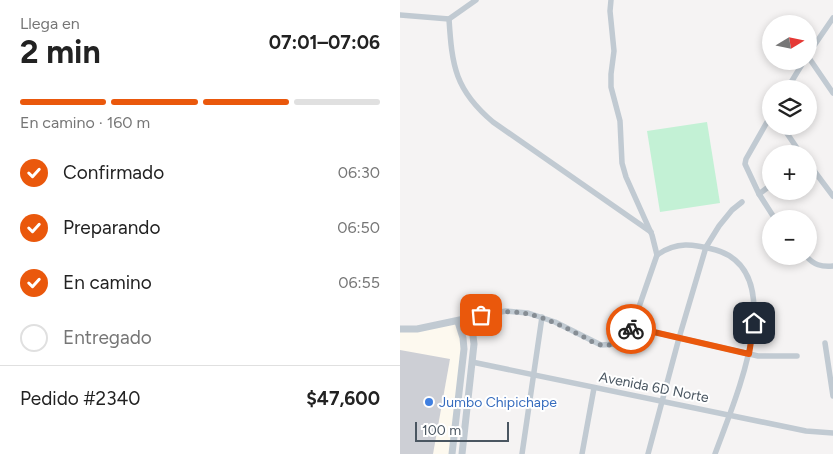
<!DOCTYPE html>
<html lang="es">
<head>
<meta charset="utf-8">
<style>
  :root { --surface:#fff; --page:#f6f6f6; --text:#222; --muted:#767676; --line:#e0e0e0; --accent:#ea580c }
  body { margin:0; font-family:Figtree,sans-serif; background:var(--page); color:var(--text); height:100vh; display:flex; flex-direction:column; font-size:19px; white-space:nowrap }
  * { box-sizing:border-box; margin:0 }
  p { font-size:16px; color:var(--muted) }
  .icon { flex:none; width:28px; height:28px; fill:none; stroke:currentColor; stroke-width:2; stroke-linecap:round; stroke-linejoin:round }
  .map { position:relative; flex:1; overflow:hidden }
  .details { display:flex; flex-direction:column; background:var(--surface); width:400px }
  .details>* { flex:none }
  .needle { width:32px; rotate:80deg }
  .tools { position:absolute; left:362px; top:15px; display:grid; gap:10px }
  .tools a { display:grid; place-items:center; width:55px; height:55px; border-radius:50%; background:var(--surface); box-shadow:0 2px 8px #0003; font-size:25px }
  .scale { position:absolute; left:15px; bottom:12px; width:94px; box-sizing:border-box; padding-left:5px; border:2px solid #4a5661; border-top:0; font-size:14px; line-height:18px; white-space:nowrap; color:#4a5661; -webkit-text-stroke:4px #fff; paint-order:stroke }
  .pin { position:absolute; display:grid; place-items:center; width:42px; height:42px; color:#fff; margin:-21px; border-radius:10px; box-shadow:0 2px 8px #0006 }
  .courier { position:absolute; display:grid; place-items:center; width:50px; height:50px; margin:-25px; border:4px solid #ea580c; border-radius:50%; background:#fff; color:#222; box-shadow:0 1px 6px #0007 }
  .summary em { font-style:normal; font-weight:700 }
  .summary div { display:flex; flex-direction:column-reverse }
  .summary { display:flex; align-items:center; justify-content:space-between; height:85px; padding:0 20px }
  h1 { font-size:32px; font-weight:700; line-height:38px }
  .bar { display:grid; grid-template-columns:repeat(4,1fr); gap:8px 5px; align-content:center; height:60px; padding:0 20px }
  .bar i { height:6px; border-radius:4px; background:var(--line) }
  .bar .on { background:var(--accent) }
  .bar p { grid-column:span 4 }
  .line { display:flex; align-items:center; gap:12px; padding:0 20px; border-top:1px solid var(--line) }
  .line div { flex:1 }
  ol { padding:0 20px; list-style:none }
  li { display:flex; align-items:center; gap:15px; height:55px }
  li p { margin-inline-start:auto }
  li .icon { padding:5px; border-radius:50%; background:var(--accent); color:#fff; stroke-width:4 }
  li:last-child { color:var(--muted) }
  li i { width:28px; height:28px; border:2px solid var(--line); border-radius:50% }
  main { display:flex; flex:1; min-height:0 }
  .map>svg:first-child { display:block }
  .commercial { fill:#fdf9ef }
  .grass { fill:#c3f1d5 }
  .building { fill:#cdcfd5 }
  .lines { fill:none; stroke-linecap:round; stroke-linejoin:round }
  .minor { stroke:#c1cad2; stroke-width:5.5 }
  .tertiary { stroke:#c1cad2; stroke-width:7 }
  .done { stroke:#868d94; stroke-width:5; stroke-dasharray:0 9 }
  .route { stroke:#ea580c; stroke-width:6 }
  .shop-dot { fill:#3f7fe0; stroke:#fff; stroke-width:2 }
  .labels { text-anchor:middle; stroke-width:4; stroke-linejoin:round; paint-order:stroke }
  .street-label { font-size:14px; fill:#4a5661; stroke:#fff }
  .shop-label { font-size:14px; fill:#366cbe; stroke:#fff; text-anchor:start }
</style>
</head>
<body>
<main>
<section class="details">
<div class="summary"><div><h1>2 min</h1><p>Llega en</p></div><em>07:01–07:06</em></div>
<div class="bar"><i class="on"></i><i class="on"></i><i class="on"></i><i></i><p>En camino · 160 m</p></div>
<ol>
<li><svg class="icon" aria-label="check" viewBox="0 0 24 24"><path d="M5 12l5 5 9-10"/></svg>Confirmado<p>06:30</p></li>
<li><svg class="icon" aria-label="check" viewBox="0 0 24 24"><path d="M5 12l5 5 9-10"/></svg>Preparando<p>06:50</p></li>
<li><svg class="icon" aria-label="check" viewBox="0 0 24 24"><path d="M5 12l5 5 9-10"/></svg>En camino<p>06:55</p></li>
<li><i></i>Entregado</li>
</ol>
<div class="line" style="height:65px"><div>Pedido #2340</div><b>$47,600</b></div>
</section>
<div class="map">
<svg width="433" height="454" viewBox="0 0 433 454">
  <rect width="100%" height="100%" fill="#f5f3f3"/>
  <polygon class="commercial" points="58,322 63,338 52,454 0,454 0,329"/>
  <polygon class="grass" points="307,122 320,203 260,212 247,131"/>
  <polygon class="building" points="0,350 50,359 33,454 0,454"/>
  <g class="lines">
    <g class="minor">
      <polyline points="211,0 210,11 214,51 211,74 211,87 220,121 222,163 226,177 252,235 257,255"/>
      <polyline points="0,15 49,19 76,0"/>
      <path d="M49 19C52 66 55 90 93 122L251 232"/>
      <polyline points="409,53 433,18"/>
      <polyline points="409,58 433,93"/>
      <polyline points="387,89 404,61"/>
      <polyline points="371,115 346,159 345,164 359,194 375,219"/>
      <polyline points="382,126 401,154"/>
      <polyline points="409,164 433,196"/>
      <polyline points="359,194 371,185"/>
      <path d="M257 255C277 241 293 244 316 250 393 273 332 406 315 454"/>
      <path d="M406 256C414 265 421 267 433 266"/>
      <polyline points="232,327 358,356 397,356"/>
      <polyline points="73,336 69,318 106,311 128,313 155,322 201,345 216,344 227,338 232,327 257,255"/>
      <polyline points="73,336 81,323 90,315"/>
      <polyline points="425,343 433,396"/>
      <polyline points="72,362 406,431 433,433"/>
      <polyline points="122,454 142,317"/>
      <polyline points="182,454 194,388"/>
      <polyline points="248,454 279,338 306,247 319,226 332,210 342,202"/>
    </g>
    <g class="tertiary">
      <polyline points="0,329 17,329 69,318"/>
      <polyline points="52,454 64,349 63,338 58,322"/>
      <polyline points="62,454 74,344 73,336"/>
    </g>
  </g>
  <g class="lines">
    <path class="done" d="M81 315C119 306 145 317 178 334 185 337 195 345 203 345 216 346 226 340 231 329"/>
    <polyline class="route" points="231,329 232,327 349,354 354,323"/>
  </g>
  <circle class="shop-dot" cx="29" cy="402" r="5"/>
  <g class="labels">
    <g class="street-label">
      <text transform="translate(254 387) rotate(11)" y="5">Avenida 6D Norte</text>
    </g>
    <g class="shop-label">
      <text x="39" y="407">Jumbo Chipichape</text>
    </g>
  </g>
</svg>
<div class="tools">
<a><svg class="needle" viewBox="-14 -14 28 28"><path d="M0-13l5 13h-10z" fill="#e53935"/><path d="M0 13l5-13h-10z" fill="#767676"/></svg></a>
<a><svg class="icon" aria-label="layers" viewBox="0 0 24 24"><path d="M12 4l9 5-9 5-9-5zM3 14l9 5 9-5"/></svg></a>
<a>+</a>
<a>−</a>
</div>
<div class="scale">100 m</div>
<div class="pin" style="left:81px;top:315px;background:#ea580c"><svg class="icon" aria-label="bag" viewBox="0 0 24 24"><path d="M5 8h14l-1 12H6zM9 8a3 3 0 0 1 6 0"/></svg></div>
<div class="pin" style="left:354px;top:323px;background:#1f2937"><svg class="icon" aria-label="home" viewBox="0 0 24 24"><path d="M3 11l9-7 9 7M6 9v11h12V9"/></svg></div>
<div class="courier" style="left:231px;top:329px"><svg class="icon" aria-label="bike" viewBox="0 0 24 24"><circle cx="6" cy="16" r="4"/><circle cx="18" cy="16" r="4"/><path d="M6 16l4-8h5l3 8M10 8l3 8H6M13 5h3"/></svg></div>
</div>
</main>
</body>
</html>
